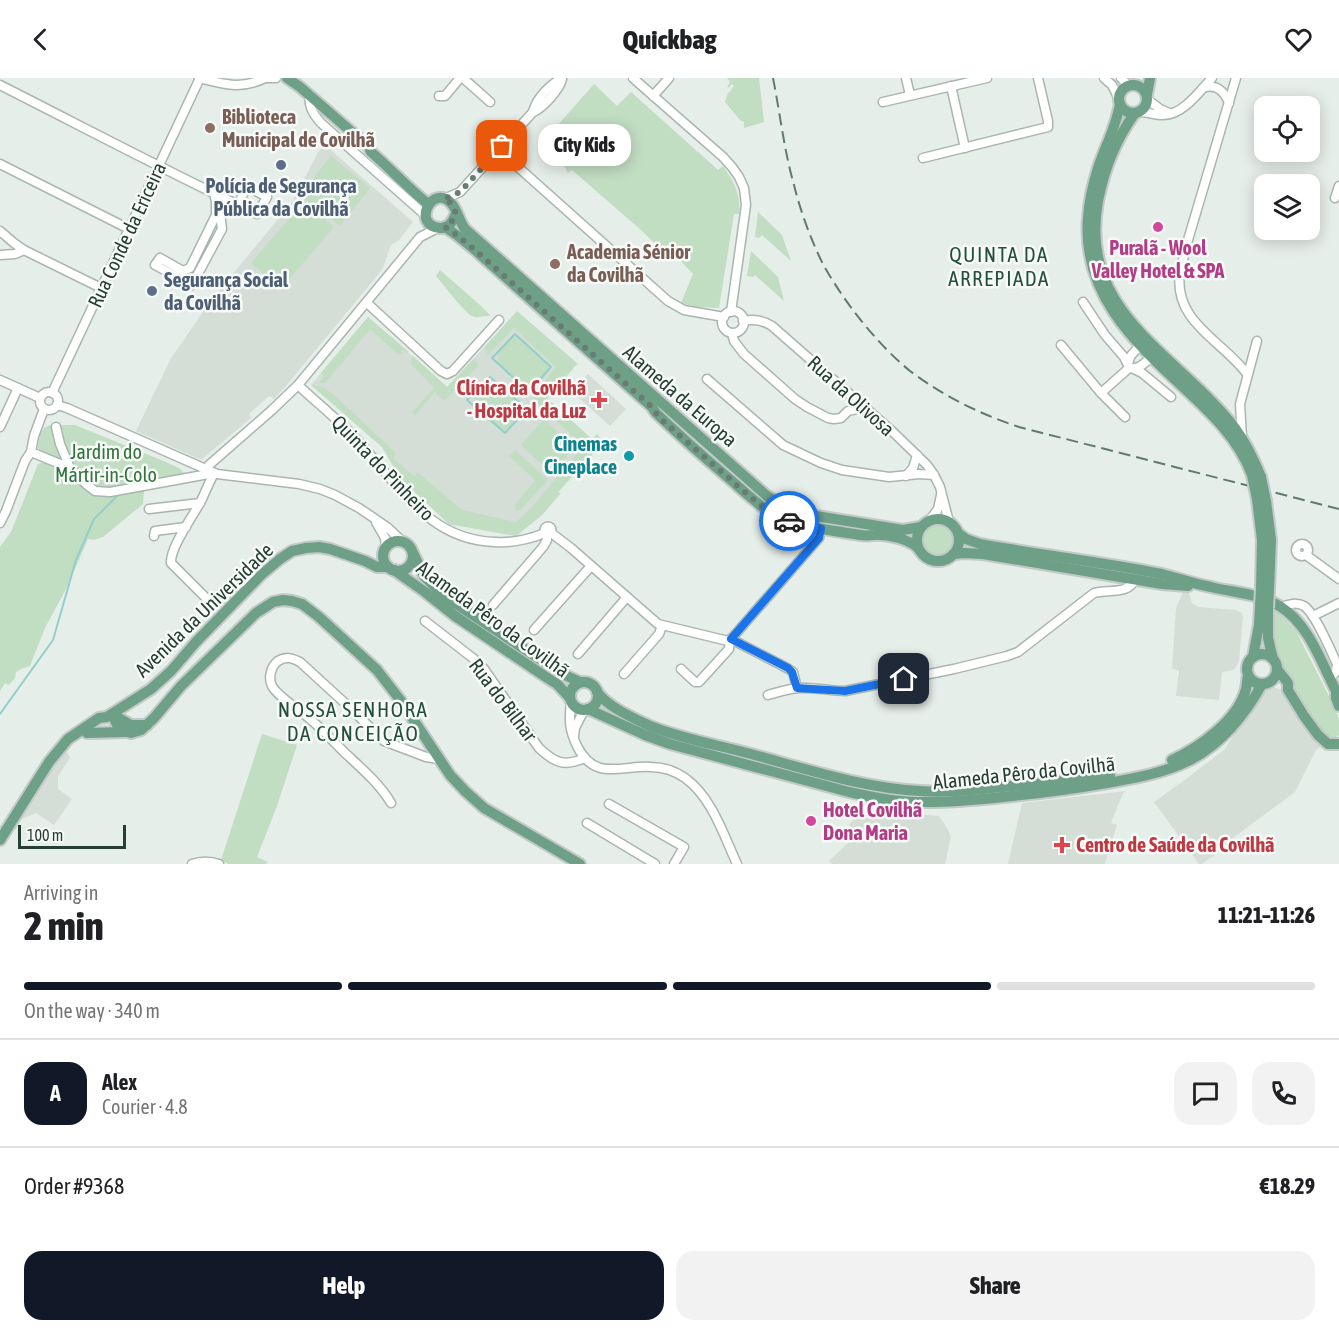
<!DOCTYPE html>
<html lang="en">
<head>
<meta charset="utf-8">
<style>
  :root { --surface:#fff; --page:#f2f2f2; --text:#202124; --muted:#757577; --line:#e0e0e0; --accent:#111827 }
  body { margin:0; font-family:"Asap Condensed",sans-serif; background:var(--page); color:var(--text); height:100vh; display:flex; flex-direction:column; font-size:22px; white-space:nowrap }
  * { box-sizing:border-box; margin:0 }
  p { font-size:20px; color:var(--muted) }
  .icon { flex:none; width:33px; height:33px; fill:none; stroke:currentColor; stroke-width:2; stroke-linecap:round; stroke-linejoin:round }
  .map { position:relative; height:786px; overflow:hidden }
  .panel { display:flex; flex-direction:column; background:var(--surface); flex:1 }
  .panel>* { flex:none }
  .fabs { position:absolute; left:1254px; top:18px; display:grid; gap:12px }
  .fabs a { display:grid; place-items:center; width:66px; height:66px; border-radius:12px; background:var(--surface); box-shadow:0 3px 15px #0003; font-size:30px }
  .scale { position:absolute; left:18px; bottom:15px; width:108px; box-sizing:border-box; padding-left:6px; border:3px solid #263f33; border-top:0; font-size:16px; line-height:21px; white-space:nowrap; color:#263f33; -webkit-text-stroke:4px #f7faf8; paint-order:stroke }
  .pin { position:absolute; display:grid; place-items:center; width:51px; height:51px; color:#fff; margin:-26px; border-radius:12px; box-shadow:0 3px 9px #0006 }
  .courier { position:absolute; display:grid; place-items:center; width:60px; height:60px; margin:-30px; border:4px solid #1a73e8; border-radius:50%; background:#fff; color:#222; box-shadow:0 2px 8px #0007 }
  .bubble { position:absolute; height:42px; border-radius:18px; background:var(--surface); box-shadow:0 3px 15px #0003; font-size:20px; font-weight:800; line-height:42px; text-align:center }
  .headline em { font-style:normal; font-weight:800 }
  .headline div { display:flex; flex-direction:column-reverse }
  .headline { display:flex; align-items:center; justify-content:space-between; height:102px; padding:0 24px }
  h1 { font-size:39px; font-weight:800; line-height:45px }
  .bar { display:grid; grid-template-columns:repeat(4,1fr); gap:9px 6px; align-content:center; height:72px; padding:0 24px }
  .bar i { height:8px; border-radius:4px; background:var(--line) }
  .bar .active { background:var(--accent) }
  .bar p { grid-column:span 4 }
  .line { display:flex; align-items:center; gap:15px; padding:0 24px; border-top:2px solid var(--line) }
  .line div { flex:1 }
  .round { display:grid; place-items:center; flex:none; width:63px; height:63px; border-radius:18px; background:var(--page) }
  .cta { display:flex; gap:12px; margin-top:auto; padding:12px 24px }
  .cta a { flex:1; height:69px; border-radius:18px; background:var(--accent); color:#fff; font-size:24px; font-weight:800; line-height:69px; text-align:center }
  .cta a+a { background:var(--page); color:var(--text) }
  header { display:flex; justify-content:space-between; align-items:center; height:78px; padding:0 24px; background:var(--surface); font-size:27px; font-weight:800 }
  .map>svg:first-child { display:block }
  .built { fill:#d4ded7 }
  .green { fill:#c1ddc2 }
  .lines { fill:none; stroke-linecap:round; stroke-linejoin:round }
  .stream { stroke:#93cfca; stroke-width:2 }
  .minor-casing { stroke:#a9b6af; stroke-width:11 }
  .major-casing { stroke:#c2c9c6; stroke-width:14 }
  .minor { stroke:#fff; stroke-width:8 }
  .major { stroke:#6ea088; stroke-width:10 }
  .rail { stroke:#617a6e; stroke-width:2; stroke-dasharray:12 6; stroke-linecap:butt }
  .major-bridge-casing { stroke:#c2c9c6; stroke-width:14; stroke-linecap:butt }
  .major-bridge { stroke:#6ea088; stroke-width:10 }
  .done { stroke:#697c73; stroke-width:6; stroke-dasharray:0 10.8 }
  .route { stroke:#1a73e8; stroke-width:8 }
  .education-dot { fill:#8d6e63; stroke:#f7faf8; stroke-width:2 }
  .service-dot { fill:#5c6f8a; stroke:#f7faf8; stroke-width:2 }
  .hotel-dot { fill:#d1479c; stroke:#f7faf8; stroke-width:2 }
  .health-dot { fill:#e0444e; stroke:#f7faf8; stroke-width:2 }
  .culture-dot { fill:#0f9aa8; stroke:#f7faf8; stroke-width:2 }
  .labels { text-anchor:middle; stroke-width:5; stroke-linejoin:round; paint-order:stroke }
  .education-label { font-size:20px; font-weight:bold; fill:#785e54; stroke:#f7faf8; text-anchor:start }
  .service-label { font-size:20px; font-weight:bold; fill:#4e5e75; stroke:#f7faf8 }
  .street-label { font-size:20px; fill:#263f33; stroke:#f7faf8 }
  .hotel-label { font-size:20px; font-weight:bold; fill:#b23c85; stroke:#f7faf8 }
  .health-label { font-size:20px; font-weight:bold; fill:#be3a42; stroke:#f7faf8; text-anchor:end }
  .culture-label { font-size:20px; font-weight:bold; fill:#0d838f; stroke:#f7faf8; text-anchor:end }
  .park-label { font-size:20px; fill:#32743d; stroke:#f7faf8 }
  .neighbourhood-label { font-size:21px; letter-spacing:1.5px; fill:#23503b; stroke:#f7faf8 }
</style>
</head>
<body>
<header><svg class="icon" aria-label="back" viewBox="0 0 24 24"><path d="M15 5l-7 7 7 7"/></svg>Quickbag<svg class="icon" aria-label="heart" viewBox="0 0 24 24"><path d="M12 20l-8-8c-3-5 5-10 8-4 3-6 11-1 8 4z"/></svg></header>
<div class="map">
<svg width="1339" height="786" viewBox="0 0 1339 786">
  <rect width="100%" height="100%" fill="#e6eee9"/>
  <g class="built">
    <polygon points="324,66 413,144 399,162 391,167 383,190 377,198 286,308 274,321 269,318 249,336 251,340 201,382 136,353 171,280 212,221 293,123 317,76"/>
    <polygon points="513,238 565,286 536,319 595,373 558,414 560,416 542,437 516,458 449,446 401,401 382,369 311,307 368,239 447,309"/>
    <polygon points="588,296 626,331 610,348 572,314"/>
    <polygon points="1183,514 1189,515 1192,525 1198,529 1236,532 1242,535 1243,539 1239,583 1235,591 1229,593 1222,594 1219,622 1176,618 1179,592 1172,591 1176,530"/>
    <polygon points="1273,609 1283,612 1322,667 1316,672 1295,714 1233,760 1234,763 1202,786 1199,786 1154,724 1186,701 1225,671 1261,613"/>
    <polygon points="65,671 70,680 58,698 58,711 72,721 54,747 36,735 15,744 53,684"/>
    <polygon points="1126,713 1123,716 1120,722 1111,745 1117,747 1105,786 1008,786 1022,725"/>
    <polygon points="856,726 874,732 877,737 877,733 939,738 947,750 951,758 945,786 832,786 829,783 856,757 849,747 853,742"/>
  </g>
  <g class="green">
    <polygon points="727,0 759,0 764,44 744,50 744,44 740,42 725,24 727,17 734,8 732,6 727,11 730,3"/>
    <path d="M594 6 617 28 631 14 718 92 723 88C734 103 741 117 739 136H734L719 230 697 229 681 225 693 196 677 179 673 183 641 152 572 92 568 95 563 86 542 65Z"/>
    <polygon points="331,78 370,110 340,148 300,117"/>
    <polygon points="304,123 334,149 281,211 251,185"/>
    <polygon points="758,134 782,157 791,183 762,157 759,160 755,159"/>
    <polygon points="751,173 778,199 784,223 755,197 753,199 747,198"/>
    <path d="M440 192 480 227 491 238C484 237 478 241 472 238 465 235 442 205 436 198Z"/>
    <polygon points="517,233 578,286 576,287 548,321 592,361 597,356 604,364 558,414 560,416 542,437 516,458 449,446 401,401 382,369 311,307 323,309 334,317 396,375 393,380 414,398 418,395 462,432 516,444 532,429 583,368 533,321 533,318 556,289 514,250 489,276 485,277 488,274 484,270"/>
    <polygon points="368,239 409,274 406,275 404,272 401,273 402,276 398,276 370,251 326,304 324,305 318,306 324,298 321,295"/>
    <polygon points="515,256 551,289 529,314 497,284 499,280 497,275"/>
    <polygon points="412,277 447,309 474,281 477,285 478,288 445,322 442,321 435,314 415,337 412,335 434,310 413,288 411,286"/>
    <polygon points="490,299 527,331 505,355 473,327 475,322 472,317"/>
    <polygon points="544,341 574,369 573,372 551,395 521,367"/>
    <path d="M51 347H75L166 384 179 390 184 395 107 412 97 410 89 404 81 394 44 375 38 370C39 360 40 349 51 347Z"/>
    <polygon points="515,372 548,402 520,432 517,433 515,431 515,427 535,402 509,378"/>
    <polygon points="43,384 64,393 68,402 74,400 88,413 94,416 144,413 143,426 103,459 94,462 88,461 66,511 45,550 30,588 21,591 16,594 15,600 9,607 5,605 0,613 0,469 11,454 38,386"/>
    <circle cx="938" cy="462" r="15"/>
    <path d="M1273 532 1282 538 1296 553 1335 630 1339 641V657L1334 661C1312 656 1285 594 1275 574L1272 565Z"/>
    <polygon points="262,656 297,667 277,728 257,779 268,784 266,786 228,786 221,782"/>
  </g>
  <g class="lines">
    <g class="stream">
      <polygon points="515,256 551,289 529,314 492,280"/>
      <polygon points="490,299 527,331 505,355 467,322"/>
      <polyline points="0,636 53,562 76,482 94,441 119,416"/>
    </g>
    <defs>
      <g id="minor">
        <path d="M199 0C224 6 241 12 265 0"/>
        <polyline points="265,0 276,0"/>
        <polyline points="463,0 490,24"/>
        <polyline points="633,0 723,79 732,89 739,99 744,110 746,127 731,234"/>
        <polyline points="906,0 910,17"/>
        <polyline points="1104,0 1112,7 1119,21"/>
        <polyline points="1121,0 1129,8"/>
        <path d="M1236 0 1185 172C1184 180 1181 188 1180 195 1173 244 1223 263 1247 296"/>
        <path d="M0 7C85 50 170 95 257 136L267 119 247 108 238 127"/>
        <polyline points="951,8 965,70"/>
        <path d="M1203 10C1216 5 1225 14 1229 25"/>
        <path d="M310 17C308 29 314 37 321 45L425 137"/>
        <polyline points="439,18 445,18 460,0"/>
        <polyline points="653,18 669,0"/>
        <polyline points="1147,21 1160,31 1169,35"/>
        <polyline points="883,24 987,0"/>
        <path d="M533 34C543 30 560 11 562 1"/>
        <path d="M1139 34C1147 34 1155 37 1163 37 1183 37 1200 13 1212 0"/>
        <polyline points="499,72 668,223 684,232 724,239"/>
        <polyline points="923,80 1048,49 1048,43 1038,0"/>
        <polyline points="0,86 129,151"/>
        <polyline points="214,115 216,124 216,137 190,190 183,193 160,180 155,187 192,207 222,151 220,135 223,127 234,125"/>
        <polyline points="1335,120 1339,108"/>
        <path d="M444 121 460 114 533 34C537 19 550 7 562 0"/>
        <polyline points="0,153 14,165 24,172 101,210"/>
        <polyline points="0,177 15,176 24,172"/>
        <polyline points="1083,224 1105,257 1124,279 1127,285"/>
        <polyline points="367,225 441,293 447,296 453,293 499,242"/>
        <circle cx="733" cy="244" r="11"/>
        <path d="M743 243C753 241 763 242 772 248L894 355 927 387 934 397 940 409 949 444"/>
        <polyline points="732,255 734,263 744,276 795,321 807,329 828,340 834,341 841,340 848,333 857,331 867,331"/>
        <polyline points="1061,267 1101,315 1125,339"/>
        <path d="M1141 267C1134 274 1126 280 1129 290 1139 292 1144 285 1152 279"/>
        <polyline points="1134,291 1142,295 1171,319"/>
        <polyline points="707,301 783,367 821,385 842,392 889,399 919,396 934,397"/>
        <polyline points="0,302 40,320"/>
        <path d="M298 307C318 326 339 342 358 363 399 407 429 463 496 464 512 465 530 461 545 455"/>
        <circle cx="49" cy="323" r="9"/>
        <polyline points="52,315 200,0"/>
        <polyline points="1101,315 1129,290"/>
        <polyline points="57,327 67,330 217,396 299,406 320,411 335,417 359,430 387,449 403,464"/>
        <polyline points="0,349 18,310"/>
        <polyline points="56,349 60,366 70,390"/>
        <polyline points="1242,359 1240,326 1257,263"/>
        <polyline points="31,374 70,390 86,406 95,413 110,414 214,395"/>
        <polyline points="207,392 209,387 272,332 298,307 420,159 438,150"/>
        <path d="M214 395C210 403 206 412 202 421 194 437 170 469 171 485L206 520 211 521 216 519 246 502 261 497"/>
        <polyline points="906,398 913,390 917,377"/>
        <polyline points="149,431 200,425"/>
        <polyline points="929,443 938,431 941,417"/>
        <polyline points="376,444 385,460 386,470"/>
        <polyline points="0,445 6,433 25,383 31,374 34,358 44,331"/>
        <circle cx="548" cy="452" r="3.5"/>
        <polyline points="550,454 571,470 658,546 728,563 732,560 819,460 821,451"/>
        <polyline points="154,458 155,453 186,449"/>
        <circle cx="1302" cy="472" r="6"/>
        <polyline points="1306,477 1339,501"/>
        <polyline points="493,527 543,469 547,462 547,456"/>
        <path d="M1282 529C1288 526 1297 524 1304 528 1315 535 1331 573 1337 586L1336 594 1329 601"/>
        <polyline points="1313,538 1339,525"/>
        <path d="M425 543 474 581 484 591 539 670C555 685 564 689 585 680"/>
        <polyline points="534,552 591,488"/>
        <polyline points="731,561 787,590 793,594 797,610"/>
        <polyline points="578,576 627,519"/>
        <polyline points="681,591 695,604 699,604 729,571 730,562"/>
        <polyline points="624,596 659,556 662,548"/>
        <path d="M768 617C779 614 790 610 801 610 816 609 830 613 845 613L954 591 1007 578 1018 574 1094 515C1108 511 1129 517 1135 501"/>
        <path d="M571 624C569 643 569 651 577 668 595 704 621 687 651 689 662 689 675 693 685 700 712 719 724 758 737 786"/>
        <polyline points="574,658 575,650 584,632"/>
        <path d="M391 725C379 705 361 690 344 674 333 663 322 651 310 641 301 633 277 618 272 608 268 600 271 588 278 583 286 578 292 580 300 584L347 627 384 663 426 679 439 681"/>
        <polyline points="609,726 684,769 674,786"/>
        <polyline points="587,745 655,786"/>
        <path d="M192 786C201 783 210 783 219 786"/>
      </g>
      <g id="major">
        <path d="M287 0 300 9 369 69 371 74C391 91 408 110 428 126"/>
        <circle cx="1133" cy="21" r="14"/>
        <polyline points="1147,16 1150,0"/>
        <path d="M1120 26C1116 49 1105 69 1098 90 1093 106 1089 123 1088 140 1082 214 1132 262 1182 308 1210 334 1239 361 1252 397"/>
        <path d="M1135 35C1116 61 1104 92 1098 123 1077 236 1178 276 1235 350 1246 365 1254 382 1261 399"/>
        <path d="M456 135C453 143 449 151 440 150 411 148 432 105 451 125 457 131 459 143 465 151L767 418 784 429 810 437 903 452 921 449"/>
        <path d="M445 149 458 158 475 172 652 329 656 335C680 358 706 381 732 403 748 417 764 433 784 441 808 450 835 453 861 457 866 458 870 457 874 457 887 456 909 461 918 470"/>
        <polyline points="1257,421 1262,462 1261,511"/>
        <polyline points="1266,423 1271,462 1269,512"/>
        <circle cx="938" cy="462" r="21"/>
        <path d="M958 455 966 461 980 466C1040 477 1102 484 1162 496 1178 500 1194 506 1211 509 1235 515 1259 515 1281 529 1309 547 1321 584 1336 613V620L1339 628"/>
        <circle cx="398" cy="478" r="15"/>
        <polyline points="413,475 424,498 444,518 532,576 567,598 580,604"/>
        <polyline points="954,476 964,475 983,476 1162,506 1188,508"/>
        <polyline points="394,492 425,514 455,538 546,599 557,606 570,620"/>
        <polyline points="1268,530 1268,560 1273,581"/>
        <circle cx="1262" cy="591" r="15"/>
        <polyline points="1253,579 1259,547 1260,528"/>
        <polyline points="1277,591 1288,605 1288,612 1304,638 1318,657 1328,666 1339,666"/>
        <circle cx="584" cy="618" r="14"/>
        <path d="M597 614C608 629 633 640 650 648 682 661 718 667 751 676 806 691 863 710 920 713 947 715 975 712 1002 709 1038 706 1074 702 1110 698"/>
        <path d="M588 631 645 657 670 666 849 714C871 719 894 724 916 724 951 725 987 721 1021 717 1050 714 1078 710 1107 705 1136 700 1164 695 1190 682 1221 666 1246 636 1262 606"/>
        <polyline points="112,636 118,649 121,652 131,655 141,652 154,640 181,608 256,535 273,524 283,522 292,523 302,526 319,539 377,592 401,623 450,697 465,713 484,730 580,786"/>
        <polyline points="112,636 131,647 147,647"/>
        <polyline points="87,655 125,654"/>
        <path d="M1172 682C1199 670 1238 642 1246 611 1247 607 1247 602 1248 597"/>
        <polyline points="0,762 49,684 68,661 99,640 107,639 151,611 171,593 196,564 261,497 280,481 292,473 306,470 319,469 330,471 365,483 377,489 388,489"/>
      </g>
    </defs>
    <use href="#minor" class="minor-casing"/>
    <use href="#major" class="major-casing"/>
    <use href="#minor" class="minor"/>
    <use href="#major" class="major"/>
    <path class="rail" d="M773 0C780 35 784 72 794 107 800 132 812 165 824 188 845 225 877 266 910 293 943 318 980 336 1019 349L1339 431"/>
    <defs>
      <g id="major-bridge">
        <polyline points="1252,397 1257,421"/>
        <polyline points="1261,399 1266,423"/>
        <polyline points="1260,528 1261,511"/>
        <polyline points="1268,530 1269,512"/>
      </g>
    </defs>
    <use href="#major-bridge" class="major-bridge-casing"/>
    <use href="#major-bridge" class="major-bridge"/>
  </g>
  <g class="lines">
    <polyline class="done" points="502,68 460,114 444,121 451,125 456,135 451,145 445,149 458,158 475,172 652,329 656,335 662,342 754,422 771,435 789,443"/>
    <polyline class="route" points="789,443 821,451 819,460 731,561 788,590 792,594 797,610 845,613 904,601"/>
  </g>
  <g class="education-dot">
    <circle cx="210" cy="50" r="6"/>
    <circle cx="555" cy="186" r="6"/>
  </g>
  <g class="service-dot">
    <circle cx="281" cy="87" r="6"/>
    <circle cx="152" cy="213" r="6"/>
  </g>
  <g class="hotel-dot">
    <circle cx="1158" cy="149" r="6"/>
    <circle cx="811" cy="743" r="6"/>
  </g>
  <g class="health-dot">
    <path d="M596 313h6v6h6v6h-6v6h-6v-6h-6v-6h6z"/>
    <path d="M1059 758h6v6h6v6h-6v6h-6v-6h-6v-6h6z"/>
  </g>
  <circle class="culture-dot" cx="629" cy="378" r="6"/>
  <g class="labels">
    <g class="education-label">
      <text x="222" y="46">Biblioteca<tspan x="222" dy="23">Municipal de Covilhã</tspan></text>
      <text x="567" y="181">Academia Sénior<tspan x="567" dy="23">da Covilhã</tspan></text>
    </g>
    <g class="service-label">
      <text x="281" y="115">Polícia de Segurança<tspan x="281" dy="23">Pública da Covilhã</tspan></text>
      <text x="164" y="209" text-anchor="start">Segurança Social<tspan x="164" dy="23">da Covilhã</tspan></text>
    </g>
    <g class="street-label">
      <text transform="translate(127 157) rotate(-65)" y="7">Rua Conde da Ericeira</text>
      <text transform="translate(680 318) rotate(41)" y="7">Alameda da Europa</text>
      <text transform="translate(851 318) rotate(42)" y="7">Rua da Olivosa</text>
      <text transform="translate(383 390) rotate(46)" y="7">Quinta do Pinheiro</text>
      <text transform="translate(204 532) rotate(-44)" y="7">Avenida da Universidade</text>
      <text transform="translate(493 541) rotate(36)" y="7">Alameda Pêro da Covilhã</text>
      <text transform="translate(503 622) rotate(53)" y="7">Rua do Bilhar</text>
      <text transform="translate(1024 695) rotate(-6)" y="7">Alameda Pêro da Covilhã</text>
    </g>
    <g class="hotel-label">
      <text x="1158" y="177">Puralã - Wool<tspan x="1158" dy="23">Valley Hotel &amp; SPA</tspan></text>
      <text x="823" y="739" text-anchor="start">Hotel Covilhã<tspan x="823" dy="23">Dona Maria</tspan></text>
    </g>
    <g class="health-label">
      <text x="586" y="317">Clínica da Covilhã<tspan x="586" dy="23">- Hospital da Luz</tspan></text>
      <text x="1076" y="774" text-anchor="start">Centro de Saúde da Covilhã</text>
    </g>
    <g class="culture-label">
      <text x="617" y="373">Cinemas<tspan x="617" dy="23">Cineplace</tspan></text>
    </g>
    <g class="park-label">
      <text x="106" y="381">Jardim do<tspan x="106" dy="23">Mártir-in-Colo</tspan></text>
    </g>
    <g class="neighbourhood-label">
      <text x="999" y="184">QUINTA DA<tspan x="999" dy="24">ARREPIADA</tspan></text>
      <text x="353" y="639">NOSSA SENHORA<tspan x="353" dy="24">DA CONCEIÇÃO</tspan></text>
    </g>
  </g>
</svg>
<div class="fabs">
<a><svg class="icon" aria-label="locate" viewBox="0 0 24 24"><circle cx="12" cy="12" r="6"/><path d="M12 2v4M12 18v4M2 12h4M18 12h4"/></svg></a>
<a><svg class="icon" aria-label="layers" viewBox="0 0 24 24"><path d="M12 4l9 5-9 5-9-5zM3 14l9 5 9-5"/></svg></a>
</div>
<div class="scale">100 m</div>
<div class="pin" style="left:502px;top:68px;background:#ea580c"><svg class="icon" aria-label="bag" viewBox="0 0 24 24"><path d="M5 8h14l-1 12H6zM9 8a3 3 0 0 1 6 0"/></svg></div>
<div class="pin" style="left:904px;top:601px;background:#1f2937"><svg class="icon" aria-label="home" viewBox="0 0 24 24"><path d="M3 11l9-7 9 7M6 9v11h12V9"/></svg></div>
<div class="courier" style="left:789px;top:443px"><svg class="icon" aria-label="car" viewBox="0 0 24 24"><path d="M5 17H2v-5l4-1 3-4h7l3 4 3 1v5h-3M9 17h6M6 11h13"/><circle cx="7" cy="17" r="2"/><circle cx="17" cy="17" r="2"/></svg></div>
<div class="bubble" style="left:538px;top:46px;width:93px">City Kids</div>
</div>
<section class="panel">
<div class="headline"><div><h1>2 min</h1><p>Arriving in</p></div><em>11:21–11:26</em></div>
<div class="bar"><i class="active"></i><i class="active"></i><i class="active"></i><i></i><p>On the way · 340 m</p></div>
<div class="line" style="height:108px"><b class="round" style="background:var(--accent);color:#fff">A</b><div><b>Alex</b><p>Courier · 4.8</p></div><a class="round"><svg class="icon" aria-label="chat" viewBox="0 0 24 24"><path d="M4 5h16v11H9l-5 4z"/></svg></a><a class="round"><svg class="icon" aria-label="phone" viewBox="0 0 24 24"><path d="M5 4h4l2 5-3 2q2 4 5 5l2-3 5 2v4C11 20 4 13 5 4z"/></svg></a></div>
<div class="line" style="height:78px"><div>Order #9368</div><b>€18.29</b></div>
<div class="cta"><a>Help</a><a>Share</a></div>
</section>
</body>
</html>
